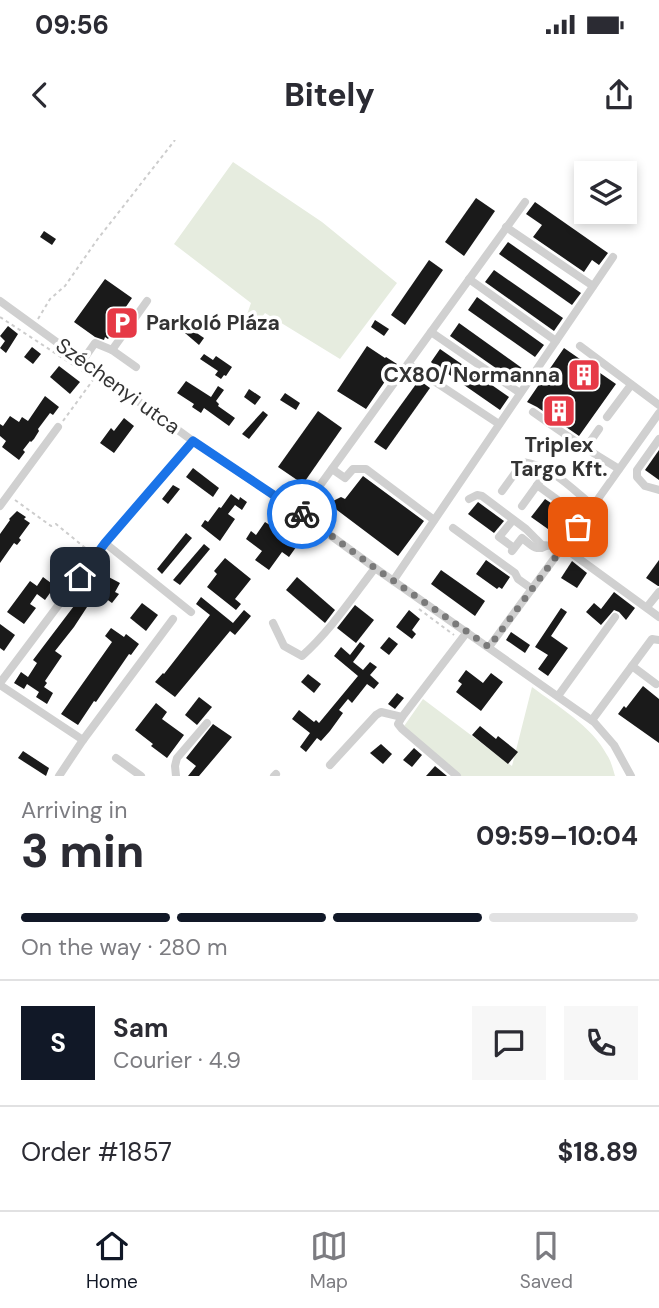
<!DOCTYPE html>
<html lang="en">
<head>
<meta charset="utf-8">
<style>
  :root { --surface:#fff; --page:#f7f7f7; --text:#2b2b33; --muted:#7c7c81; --line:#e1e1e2; --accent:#111827 }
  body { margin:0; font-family:"DM Sans",sans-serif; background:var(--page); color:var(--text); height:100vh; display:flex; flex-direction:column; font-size:26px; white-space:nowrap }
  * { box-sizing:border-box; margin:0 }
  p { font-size:23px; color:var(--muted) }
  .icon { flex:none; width:38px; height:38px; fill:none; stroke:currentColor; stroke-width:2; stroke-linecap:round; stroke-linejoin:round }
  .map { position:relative; height:636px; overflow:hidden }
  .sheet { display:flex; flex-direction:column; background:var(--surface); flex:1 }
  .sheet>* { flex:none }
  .fabs { position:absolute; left:574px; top:21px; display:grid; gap:14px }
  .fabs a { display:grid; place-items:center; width:63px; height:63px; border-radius:0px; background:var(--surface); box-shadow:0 4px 10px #0003; font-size:35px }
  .pin { position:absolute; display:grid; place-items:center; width:60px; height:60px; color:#fff; margin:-30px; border-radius:14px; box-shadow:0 4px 10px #0006 }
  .courier { position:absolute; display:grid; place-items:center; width:70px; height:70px; margin:-35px; border:5px solid #1a73e8; border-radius:50%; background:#fff; color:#222; box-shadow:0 2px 9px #0007 }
  .head em { font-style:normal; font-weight:800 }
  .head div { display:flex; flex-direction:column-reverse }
  .head { display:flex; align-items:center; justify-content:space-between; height:119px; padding:0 21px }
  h1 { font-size:46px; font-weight:800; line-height:52px }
  .bar { display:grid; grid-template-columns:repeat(4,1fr); gap:10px 7px; align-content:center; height:84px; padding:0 21px }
  .bar i { height:9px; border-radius:5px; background:var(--line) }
  .bar .current { background:var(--accent) }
  .bar p { grid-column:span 4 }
  .line { display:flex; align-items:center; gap:18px; padding:0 21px; border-top:2px solid var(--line) }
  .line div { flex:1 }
  .round { display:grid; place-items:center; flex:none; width:74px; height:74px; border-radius:0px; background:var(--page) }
  .status { display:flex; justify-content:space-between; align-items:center; height:49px; padding:0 35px; background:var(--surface); direction:ltr }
  .status svg { height:19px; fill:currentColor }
  header { display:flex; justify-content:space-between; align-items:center; height:91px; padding:0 21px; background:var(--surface); font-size:32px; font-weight:800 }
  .menu { display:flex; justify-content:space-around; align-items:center; height:98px; border-top:2px solid var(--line); background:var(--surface); font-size:19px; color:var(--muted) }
  .menu a { display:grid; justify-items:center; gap:4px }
  .menu .current { color:var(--accent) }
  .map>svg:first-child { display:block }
  .green { fill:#e6ecdf }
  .building { fill:#1a1a1a }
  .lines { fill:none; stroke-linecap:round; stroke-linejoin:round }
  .path { stroke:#cdcdcd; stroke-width:2; stroke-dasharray:3.5 3.5; stroke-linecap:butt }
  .minor { stroke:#d0d0d0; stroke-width:8 }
  .done { stroke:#7a7a7a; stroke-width:7; stroke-dasharray:0 12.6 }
  .route { stroke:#1a73e8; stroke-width:9 }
  .labels { text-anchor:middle; stroke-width:7; stroke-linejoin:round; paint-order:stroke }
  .poi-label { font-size:21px; font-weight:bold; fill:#333; stroke:#fff; text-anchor:start }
  .street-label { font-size:21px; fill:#333; stroke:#fff }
</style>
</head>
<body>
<div class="status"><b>09:56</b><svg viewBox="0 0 49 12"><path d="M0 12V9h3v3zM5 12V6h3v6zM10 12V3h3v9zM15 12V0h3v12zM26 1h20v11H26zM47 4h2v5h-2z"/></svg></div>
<header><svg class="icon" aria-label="back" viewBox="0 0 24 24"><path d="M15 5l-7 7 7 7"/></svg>Bitely<svg class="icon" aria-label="share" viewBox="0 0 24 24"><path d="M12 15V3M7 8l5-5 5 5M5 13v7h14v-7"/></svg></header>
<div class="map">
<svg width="659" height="636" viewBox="0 0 659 636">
  <rect width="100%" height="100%" fill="#fff"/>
  <g class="green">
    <polygon points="233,22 322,82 397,143 340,219 265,173 252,191 243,186 251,163 174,104"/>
    <path d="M532 547C557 566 592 586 607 615 611 621 613 629 615 636H457L402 589 423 559 512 626Z"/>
  </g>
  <g class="building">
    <polygon points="476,58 495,71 464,116 445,102"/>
    <polygon points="535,62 608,113 599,125 592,120 584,132 533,97 542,85 526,74"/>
    <polygon points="44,91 56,99 52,105 40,97"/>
    <polygon points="508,102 581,153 572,165 499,114"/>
    <polygon points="429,120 443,130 405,185 391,175"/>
    <polygon points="494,130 563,178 554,191 485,142"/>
    <polygon points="105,139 132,158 119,177 122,179 108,199 105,197 104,200 95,197 74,182"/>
    <polygon points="477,157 544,205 535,217 468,170"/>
    <polygon points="375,180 389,189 384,196 371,187"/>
    <polygon points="459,183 526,231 517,243 450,196"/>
    <polygon points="8,186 18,194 6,213 0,208 5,201 0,196"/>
    <polygon points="188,187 204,198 199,205 185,193"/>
    <polygon points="367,206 385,218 386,217 397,224 366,269 337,251"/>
    <polygon points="32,207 41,214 33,224 24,217"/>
    <polygon points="564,208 616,244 579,296 537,267 527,262"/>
    <polygon points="440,209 509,257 500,270 441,229 437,235 429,230 433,224 431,222"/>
    <polygon points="204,214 213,220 216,216 232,227 226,236 224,235 221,239 215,235 218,231 200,219"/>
    <polygon points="59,226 80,242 70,254 50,237"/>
    <polygon points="419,240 430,248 386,310 374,302"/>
    <polygon points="186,241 211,257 218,246 224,250 216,261 219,264 218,266 235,278 229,286 204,268 201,273 192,267 194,264 177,253"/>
    <polygon points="249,249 261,257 255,265 244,257"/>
    <polygon points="285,253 300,263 296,270 280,260"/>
    <polygon points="45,256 59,267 53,275 50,273 38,289 39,291 34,299 31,302 30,301 23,310 25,312 19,320 2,307 6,301 0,296 0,284 3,286 10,276 19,282 22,277 28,281"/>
    <polygon points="263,271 268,275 249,299 242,294"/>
    <polygon points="318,271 342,288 303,344 278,327"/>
    <polygon points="124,278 134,286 114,313 100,303 111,288 114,291"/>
    <polygon points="659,310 659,340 645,330"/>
    <polygon points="193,328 219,348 213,357 186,337"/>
    <polygon points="363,336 424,381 398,416 333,367 333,361 341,357 345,359"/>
    <polygon points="173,345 180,349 168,364 162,359"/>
    <polygon points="231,354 239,360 240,357 247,362 242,370 235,365 228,374 235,379 220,401 201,386 205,380 208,382 219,367 221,368"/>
    <polygon points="545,359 569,375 555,394 531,377"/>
    <polygon points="478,362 504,381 494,393 468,374"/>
    <polygon points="17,371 26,377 24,379 30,383 19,398 21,400 17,405 14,403 0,423 0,394 10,380 9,379"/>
    <polygon points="265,382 299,403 289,417 282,412 269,430 255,420 262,411 246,399 251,391 256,395"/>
    <polygon points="186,393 192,398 162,434 157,429"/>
    <polygon points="204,404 210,409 180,445 173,440"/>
    <polygon points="66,411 73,416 66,426 62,423 58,429 51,424 57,416 60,418"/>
    <polygon points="225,418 251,439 235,459 241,464 236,470 207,447 217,434 214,431"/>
    <polygon points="486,420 510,437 502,449 499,447 497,449 476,434"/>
    <polygon points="659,420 659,446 658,446 646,438"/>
    <polygon points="572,421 587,433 577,448 561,438"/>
    <polygon points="441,430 485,461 475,476 431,444"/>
    <polygon points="103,434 120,443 115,452 119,454 112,463 88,446 94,437 98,441"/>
    <polygon points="43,437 55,446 45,460 37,454 30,464 36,468 24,484 7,472 30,441 37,446"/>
    <polygon points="297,437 335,470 325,483 286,450"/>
    <polygon points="614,452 635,468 626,480 619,472 614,470 601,485 586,472 594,463 601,469"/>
    <polygon points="201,457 233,483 244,470 251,476 235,495 230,491 175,557 155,542 163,533 164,534 210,475 196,464"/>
    <polygon points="80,458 89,464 74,487 55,511 62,516 45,541 47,543 44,547 53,553 47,564 36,557 39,552 27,544 24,549 14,543 21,532 28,537 37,523 33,520"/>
    <polygon points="142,463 158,475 146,491 130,478"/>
    <polygon points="355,465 374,480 356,503 337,488"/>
    <polygon points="561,468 567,472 551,496 568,508 548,536 538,529 548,515 535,507"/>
    <polygon points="409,470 420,479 412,490 416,494 412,499 396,487"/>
    <polygon points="0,484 15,495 4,511 0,508"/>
    <polygon points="111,488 124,497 126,494 139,504 131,515 129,514 96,562 94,561 78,585 61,574 112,502 105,496"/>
    <polygon points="511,492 530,505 525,513 506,500"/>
    <polygon points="389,497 398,504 389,515 380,508"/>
    <polygon points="360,502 365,506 353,522 363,530 370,522 377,527 370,535 379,543 374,549 367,544 352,563 348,559 339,570 343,573 330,591 321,601 317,598 306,612 300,607 310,593 292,579 299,570 314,582 316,580 319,583 358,536 334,516 341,507 350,515"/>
    <polygon points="466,530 483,543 491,533 503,542 481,571 456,552 462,544 458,541"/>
    <polygon points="308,534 321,544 314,553 301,542"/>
    <polygon points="643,546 659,559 659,603 618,574 624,566 626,568"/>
    <polygon points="397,553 404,558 395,569 388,564"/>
    <polygon points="199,557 212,567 197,585 185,575"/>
    <polygon points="156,563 167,572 162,579 184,595 167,618 151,606 153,604 135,590"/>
    <polygon points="213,584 232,597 199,636 188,636 196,626 186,618"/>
    <polygon points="480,586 496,599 498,596 518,612 508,624 472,595"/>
    <polygon points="381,604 392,614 383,624 370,613"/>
    <polygon points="414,608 422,615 412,627 403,620"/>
    <polygon points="23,611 49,628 46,636 18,618"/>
    <polygon points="435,626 447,636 426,636"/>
  </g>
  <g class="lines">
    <g class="path">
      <polyline points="0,177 90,236"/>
      <polyline points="38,179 50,159 65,146 97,100 175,0"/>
      <polyline points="63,281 93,240"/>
      <polyline points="15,360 51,386 56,384 89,411"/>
      <polyline points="419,469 454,495"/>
    </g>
    <g class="minor">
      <polyline points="506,87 593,146"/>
      <polyline points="469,139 556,201"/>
      <polyline points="0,161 193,301 300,373 375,428 594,582 614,605 631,636"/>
      <polyline points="431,192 520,253"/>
      <polyline points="580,206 659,265"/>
      <polyline points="112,210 136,227"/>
      <polyline points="83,220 95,203 112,210 147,161"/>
      <polyline points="408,224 499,284"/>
      <path d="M533 272C561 292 589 311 619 329"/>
      <polyline points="607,277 631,245"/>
      <polyline points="659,299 637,330 637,337 645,346 659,350"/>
      <polyline points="585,309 599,289"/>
      <polyline points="332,329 345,338 353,329 366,329 434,380"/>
      <polyline points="537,345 570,369"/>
      <path d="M502 351 523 322C552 326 572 349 593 366"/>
      <polyline points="469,359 477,355 482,356 526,389 542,405 553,406 561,410"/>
      <polyline points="0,366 58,287"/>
      <polyline points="522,366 548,330"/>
      <polyline points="300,373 525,62"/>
      <polyline points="513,380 499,397 514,408"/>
      <polyline points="453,388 515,433 518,439 532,449"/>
      <polyline points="105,403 191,472"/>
      <polyline points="563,407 659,477"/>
      <path d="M512 411 522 398C530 404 536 412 546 406"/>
      <polyline points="393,441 613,117"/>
      <polyline points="647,467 659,452"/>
      <path d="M273 483 284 506 302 516C330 491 352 458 375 428"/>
      <polyline points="489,507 593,366 659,273"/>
      <polyline points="632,526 656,544"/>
      <polyline points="0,543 105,403 193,301"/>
      <polyline points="0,545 83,600 173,479"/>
      <polyline points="558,556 615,477"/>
      <polyline points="402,577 398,584 402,589 457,636"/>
      <polyline points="592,580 652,499 659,500"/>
      <polyline points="116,618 141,636"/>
      <polyline points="330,625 376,575 381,572 402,577 467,492"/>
      <polyline points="59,636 83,600"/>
      <polyline points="176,636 175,626 177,618 207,583"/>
      <polyline points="274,636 276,634"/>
    </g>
  </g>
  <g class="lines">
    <polyline class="done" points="302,374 375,428 489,507 578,387"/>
    <polyline class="route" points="80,437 105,403 193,301 302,374"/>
  </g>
  <defs>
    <symbol id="parking-square" viewBox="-11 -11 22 22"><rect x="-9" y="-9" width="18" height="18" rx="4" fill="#e63946" stroke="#fff"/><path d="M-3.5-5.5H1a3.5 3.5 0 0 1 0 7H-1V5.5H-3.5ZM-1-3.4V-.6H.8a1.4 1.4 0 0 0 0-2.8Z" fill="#fff"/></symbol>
    <symbol id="building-square" viewBox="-11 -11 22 22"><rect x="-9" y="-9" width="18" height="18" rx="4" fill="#e63946" stroke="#fff"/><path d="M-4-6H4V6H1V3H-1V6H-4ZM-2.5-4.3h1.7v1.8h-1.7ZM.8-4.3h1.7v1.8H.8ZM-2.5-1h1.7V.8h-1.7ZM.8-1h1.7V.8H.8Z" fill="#fff"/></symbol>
  </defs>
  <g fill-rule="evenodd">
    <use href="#parking-square" x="103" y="164" width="38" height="38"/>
    <use href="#building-square" x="565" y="216" width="38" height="38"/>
    <use href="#building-square" x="540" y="252" width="38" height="38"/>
  </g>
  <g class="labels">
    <g class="poi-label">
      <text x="146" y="190">Parkoló Pláza</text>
      <text x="560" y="242" text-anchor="end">CX80/ Normanna</text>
      <text x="559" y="312" text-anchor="middle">Triplex<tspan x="559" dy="24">Targo Kft.</tspan></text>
    </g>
    <g class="street-label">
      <text transform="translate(118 246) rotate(36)" y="7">Széchenyi utca</text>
    </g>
  </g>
</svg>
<div class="fabs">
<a><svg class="icon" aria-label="layers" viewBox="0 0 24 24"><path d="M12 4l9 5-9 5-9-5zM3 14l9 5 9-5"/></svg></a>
</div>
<div class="pin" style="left:578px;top:387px;background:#ea580c"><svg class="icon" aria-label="bag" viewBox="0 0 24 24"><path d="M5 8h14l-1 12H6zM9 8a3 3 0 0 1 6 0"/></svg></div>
<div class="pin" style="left:80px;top:437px;background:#1f2937"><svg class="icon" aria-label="home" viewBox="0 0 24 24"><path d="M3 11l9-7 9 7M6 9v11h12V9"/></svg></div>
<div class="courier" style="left:302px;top:374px"><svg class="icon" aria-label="bike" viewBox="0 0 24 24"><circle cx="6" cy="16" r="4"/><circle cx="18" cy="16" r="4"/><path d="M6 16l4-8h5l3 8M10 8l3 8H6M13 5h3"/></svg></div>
</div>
<section class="sheet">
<div class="head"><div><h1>3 min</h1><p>Arriving in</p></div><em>09:59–10:04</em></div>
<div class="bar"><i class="current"></i><i class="current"></i><i class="current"></i><i></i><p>On the way · 280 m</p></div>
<div class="line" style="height:126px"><b class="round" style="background:var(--accent);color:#fff">S</b><div><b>Sam</b><p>Courier · 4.9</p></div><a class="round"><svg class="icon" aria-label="chat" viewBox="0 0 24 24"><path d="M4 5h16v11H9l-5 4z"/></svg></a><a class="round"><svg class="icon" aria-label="phone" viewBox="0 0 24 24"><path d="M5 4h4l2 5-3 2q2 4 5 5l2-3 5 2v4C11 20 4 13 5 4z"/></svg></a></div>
<div class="line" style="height:91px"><div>Order #1857</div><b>$18.89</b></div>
</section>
<nav class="menu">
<a class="current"><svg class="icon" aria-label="home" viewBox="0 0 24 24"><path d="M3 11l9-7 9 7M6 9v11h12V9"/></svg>Home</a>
<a><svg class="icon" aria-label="map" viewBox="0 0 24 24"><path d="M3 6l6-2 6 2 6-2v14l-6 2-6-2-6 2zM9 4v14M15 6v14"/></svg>Map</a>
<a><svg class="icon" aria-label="saved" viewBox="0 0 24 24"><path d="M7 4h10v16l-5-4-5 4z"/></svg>Saved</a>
</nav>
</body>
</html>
